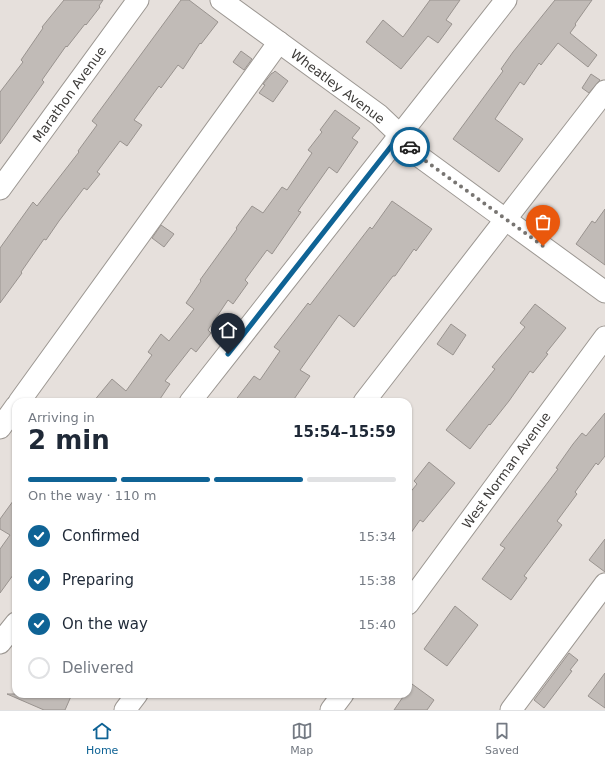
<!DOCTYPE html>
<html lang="en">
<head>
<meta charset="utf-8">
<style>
  :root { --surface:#fff; --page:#f2f2f3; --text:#1f2937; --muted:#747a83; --line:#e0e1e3; --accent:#0f6395 }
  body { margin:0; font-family:"DejaVu Sans",sans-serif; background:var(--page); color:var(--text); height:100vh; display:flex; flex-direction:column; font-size:15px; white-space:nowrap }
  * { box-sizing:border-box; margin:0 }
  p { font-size:13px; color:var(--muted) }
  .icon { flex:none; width:22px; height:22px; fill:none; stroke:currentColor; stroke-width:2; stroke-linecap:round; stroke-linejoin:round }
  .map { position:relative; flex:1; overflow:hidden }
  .side { position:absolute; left:12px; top:398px; width:400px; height:300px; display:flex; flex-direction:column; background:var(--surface); border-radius:12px; box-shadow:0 1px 3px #0004 }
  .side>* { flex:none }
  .pin { position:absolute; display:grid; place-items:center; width:34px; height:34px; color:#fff; margin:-41px -17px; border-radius:50% 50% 50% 0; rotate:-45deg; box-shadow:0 0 4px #0007 }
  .pin .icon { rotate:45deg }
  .courier { position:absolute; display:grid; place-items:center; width:40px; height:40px; margin:-20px; border:3px solid #0f6395; border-radius:50%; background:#fff; color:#222; box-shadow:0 1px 5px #0007 }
  .head em { font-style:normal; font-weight:700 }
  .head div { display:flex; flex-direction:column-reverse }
  .head { display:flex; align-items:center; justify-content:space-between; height:68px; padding:0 16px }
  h1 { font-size:26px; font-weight:700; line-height:30px }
  .bar { display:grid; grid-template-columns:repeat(4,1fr); gap:6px 4px; align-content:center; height:48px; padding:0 16px }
  .bar i { height:5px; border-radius:3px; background:var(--line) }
  .bar .active { background:var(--accent) }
  .bar p { grid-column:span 4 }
  ol { padding:0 16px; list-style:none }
  li { display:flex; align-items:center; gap:12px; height:44px }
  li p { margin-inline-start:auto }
  li .icon { padding:4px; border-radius:50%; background:var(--accent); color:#fff; stroke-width:4 }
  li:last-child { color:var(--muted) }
  li i { width:22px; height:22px; border:2px solid var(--line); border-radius:50% }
  .dock { display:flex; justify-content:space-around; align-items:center; height:56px; border-top:1px solid var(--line); background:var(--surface); font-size:11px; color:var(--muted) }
  .dock a { display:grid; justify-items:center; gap:2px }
  .dock .active { color:var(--accent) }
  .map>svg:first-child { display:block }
  .building { fill:#c1bbb7; stroke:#99938f }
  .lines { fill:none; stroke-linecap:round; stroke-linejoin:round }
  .minor-casing { stroke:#9c9792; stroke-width:23 }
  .minor { stroke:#fff; stroke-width:21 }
  .done { stroke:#787572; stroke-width:4; stroke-dasharray:0 7.2 }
  .route { stroke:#0f6395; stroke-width:5 }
  .labels { text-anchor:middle; stroke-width:3.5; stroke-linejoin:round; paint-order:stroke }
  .street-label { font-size:13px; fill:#3d3b39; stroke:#fff }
</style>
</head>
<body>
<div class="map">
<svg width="605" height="710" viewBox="0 0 605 710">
  <rect width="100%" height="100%" fill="#e6e0dc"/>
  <g class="building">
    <polygon points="64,0 103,0 99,6 100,7 86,25 85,24 67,47 66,46 42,80 44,82 0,144 0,92 23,62 21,60 43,28 42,27"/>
    <polygon points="181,0 189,0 218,22 201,44 200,43 183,69 178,65 161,88 159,86 134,120 142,125 127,146 120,141 97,172 100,174 87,190 84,188 59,221 46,240 44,239 21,272 22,273 0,303 0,248 33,202 37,206 79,152 78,151 97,125 92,121"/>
    <polygon points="430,0 460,0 446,20 452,24 438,43 428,36 401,69 366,42 383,20 403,37"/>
    <polygon points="555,0 592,0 575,24 576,25 570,33 597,55 588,67 558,43 541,65 539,63 524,85 520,82 495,119 523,139 499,172 453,139 503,71 501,69 513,52"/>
    <polygon points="241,51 252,59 244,70 233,62"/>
    <polygon points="275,71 288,81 273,102 259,93 265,85 263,84 272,73 273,73"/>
    <polygon points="591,74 600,80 589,93 582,88"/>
    <polygon points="335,110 360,128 352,138 358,142 337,173 329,167 298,211 301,212 272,254 267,250 245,280 248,283 233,304 228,300 208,330 211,333 196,352 191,348 165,381 170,384 158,402 93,402 112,379 126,391 152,355 148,352 161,334 169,341 194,309 186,303 201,281 200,280 237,229 236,228 252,206 263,213 282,187 287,190 312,153 308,150 322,132 320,130"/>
    <polygon points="392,201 432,229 416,251 414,249 395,276 393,276 354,327 339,315 300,370 310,376 292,402 234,402 254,376 260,380 280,351 274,347 288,329 308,303 310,305 370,227 372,229"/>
    <polygon points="605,209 605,265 576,244 592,221 595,223"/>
    <polygon points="161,225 174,234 164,247 152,238"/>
    <polygon points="535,304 566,328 546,353 548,354 533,373 530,371 509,401 490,425 489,424 470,449 446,430 495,369 492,367 525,327 520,323"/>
    <polygon points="451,324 466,335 453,355 437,344"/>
    <polygon points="605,413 605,456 598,465 596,463 575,492 577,494 557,521 562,525 524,576 527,578 511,600 482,579 505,548 500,545 558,469 556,468 573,444 582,433 586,436"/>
    <polygon points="429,462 455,483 423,522 420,520 408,537 408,495 417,484 414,481"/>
    <polygon points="16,497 16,571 0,593 0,549 10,535 0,529 0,519"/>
    <polygon points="605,539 605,572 589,560"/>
    <polygon points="455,606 478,625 447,666 424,649"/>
    <polygon points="569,653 578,660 570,670 572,671 544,708 534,700"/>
    <polygon points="605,673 605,708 588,696"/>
    <polygon points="412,684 434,700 427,710 394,710 405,694 408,694 408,690"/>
    <polygon points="7,694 72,694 65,710 44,710"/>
  </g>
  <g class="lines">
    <defs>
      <g id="minor">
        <polyline points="221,0 379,115 400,135 416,154 605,292"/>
        <polyline points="0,189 138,0"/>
        <polyline points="19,402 279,42"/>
        <polyline points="190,402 506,0"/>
        <polyline points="364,402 605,91"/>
        <polyline points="0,428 16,406"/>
        <polyline points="408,604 605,337"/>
        <polyline points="0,643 16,623"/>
        <polyline points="125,710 137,694"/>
        <polyline points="331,710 343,694"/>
        <polyline points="511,710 605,584"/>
      </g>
    </defs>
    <use href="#minor" class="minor-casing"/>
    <use href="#minor" class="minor"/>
  </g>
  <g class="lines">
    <polyline class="done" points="410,147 416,154 543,246"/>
    <polyline class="route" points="228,354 400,135 410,147"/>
  </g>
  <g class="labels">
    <g class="street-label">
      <text transform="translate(338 86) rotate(37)" y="5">Wheatley Avenue</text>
      <text transform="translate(69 94) rotate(-54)" y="5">Marathon Avenue</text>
      <text transform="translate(506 470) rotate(-54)" y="5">West Norman Avenue</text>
    </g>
  </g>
</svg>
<div class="pin" style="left:543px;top:246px;background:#ea580c"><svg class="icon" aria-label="bag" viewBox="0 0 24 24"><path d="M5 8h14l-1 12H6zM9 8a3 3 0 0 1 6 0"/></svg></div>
<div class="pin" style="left:228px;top:354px;background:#1f2937"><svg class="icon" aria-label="home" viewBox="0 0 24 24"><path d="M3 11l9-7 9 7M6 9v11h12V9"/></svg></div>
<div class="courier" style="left:410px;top:147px"><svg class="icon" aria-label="car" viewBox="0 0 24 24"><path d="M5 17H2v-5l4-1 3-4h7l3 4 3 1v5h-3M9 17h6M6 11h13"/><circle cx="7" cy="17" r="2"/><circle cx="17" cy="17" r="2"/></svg></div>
<section class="side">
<div class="head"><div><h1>2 min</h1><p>Arriving in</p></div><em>15:54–15:59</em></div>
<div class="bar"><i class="active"></i><i class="active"></i><i class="active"></i><i></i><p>On the way · 110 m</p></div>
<ol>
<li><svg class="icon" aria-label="check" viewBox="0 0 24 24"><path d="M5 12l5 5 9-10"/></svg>Confirmed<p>15:34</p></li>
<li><svg class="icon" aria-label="check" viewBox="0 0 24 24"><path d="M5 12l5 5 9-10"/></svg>Preparing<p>15:38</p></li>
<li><svg class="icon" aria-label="check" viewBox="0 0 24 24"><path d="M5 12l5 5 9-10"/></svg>On the way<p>15:40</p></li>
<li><i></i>Delivered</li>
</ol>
</section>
</div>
<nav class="dock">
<a class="active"><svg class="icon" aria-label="home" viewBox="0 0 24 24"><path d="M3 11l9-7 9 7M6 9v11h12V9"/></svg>Home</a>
<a><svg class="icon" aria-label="map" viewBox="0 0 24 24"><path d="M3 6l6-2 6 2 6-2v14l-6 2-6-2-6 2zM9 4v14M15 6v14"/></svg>Map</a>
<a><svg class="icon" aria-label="saved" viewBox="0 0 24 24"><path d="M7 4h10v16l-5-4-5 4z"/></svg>Saved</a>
</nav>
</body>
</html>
